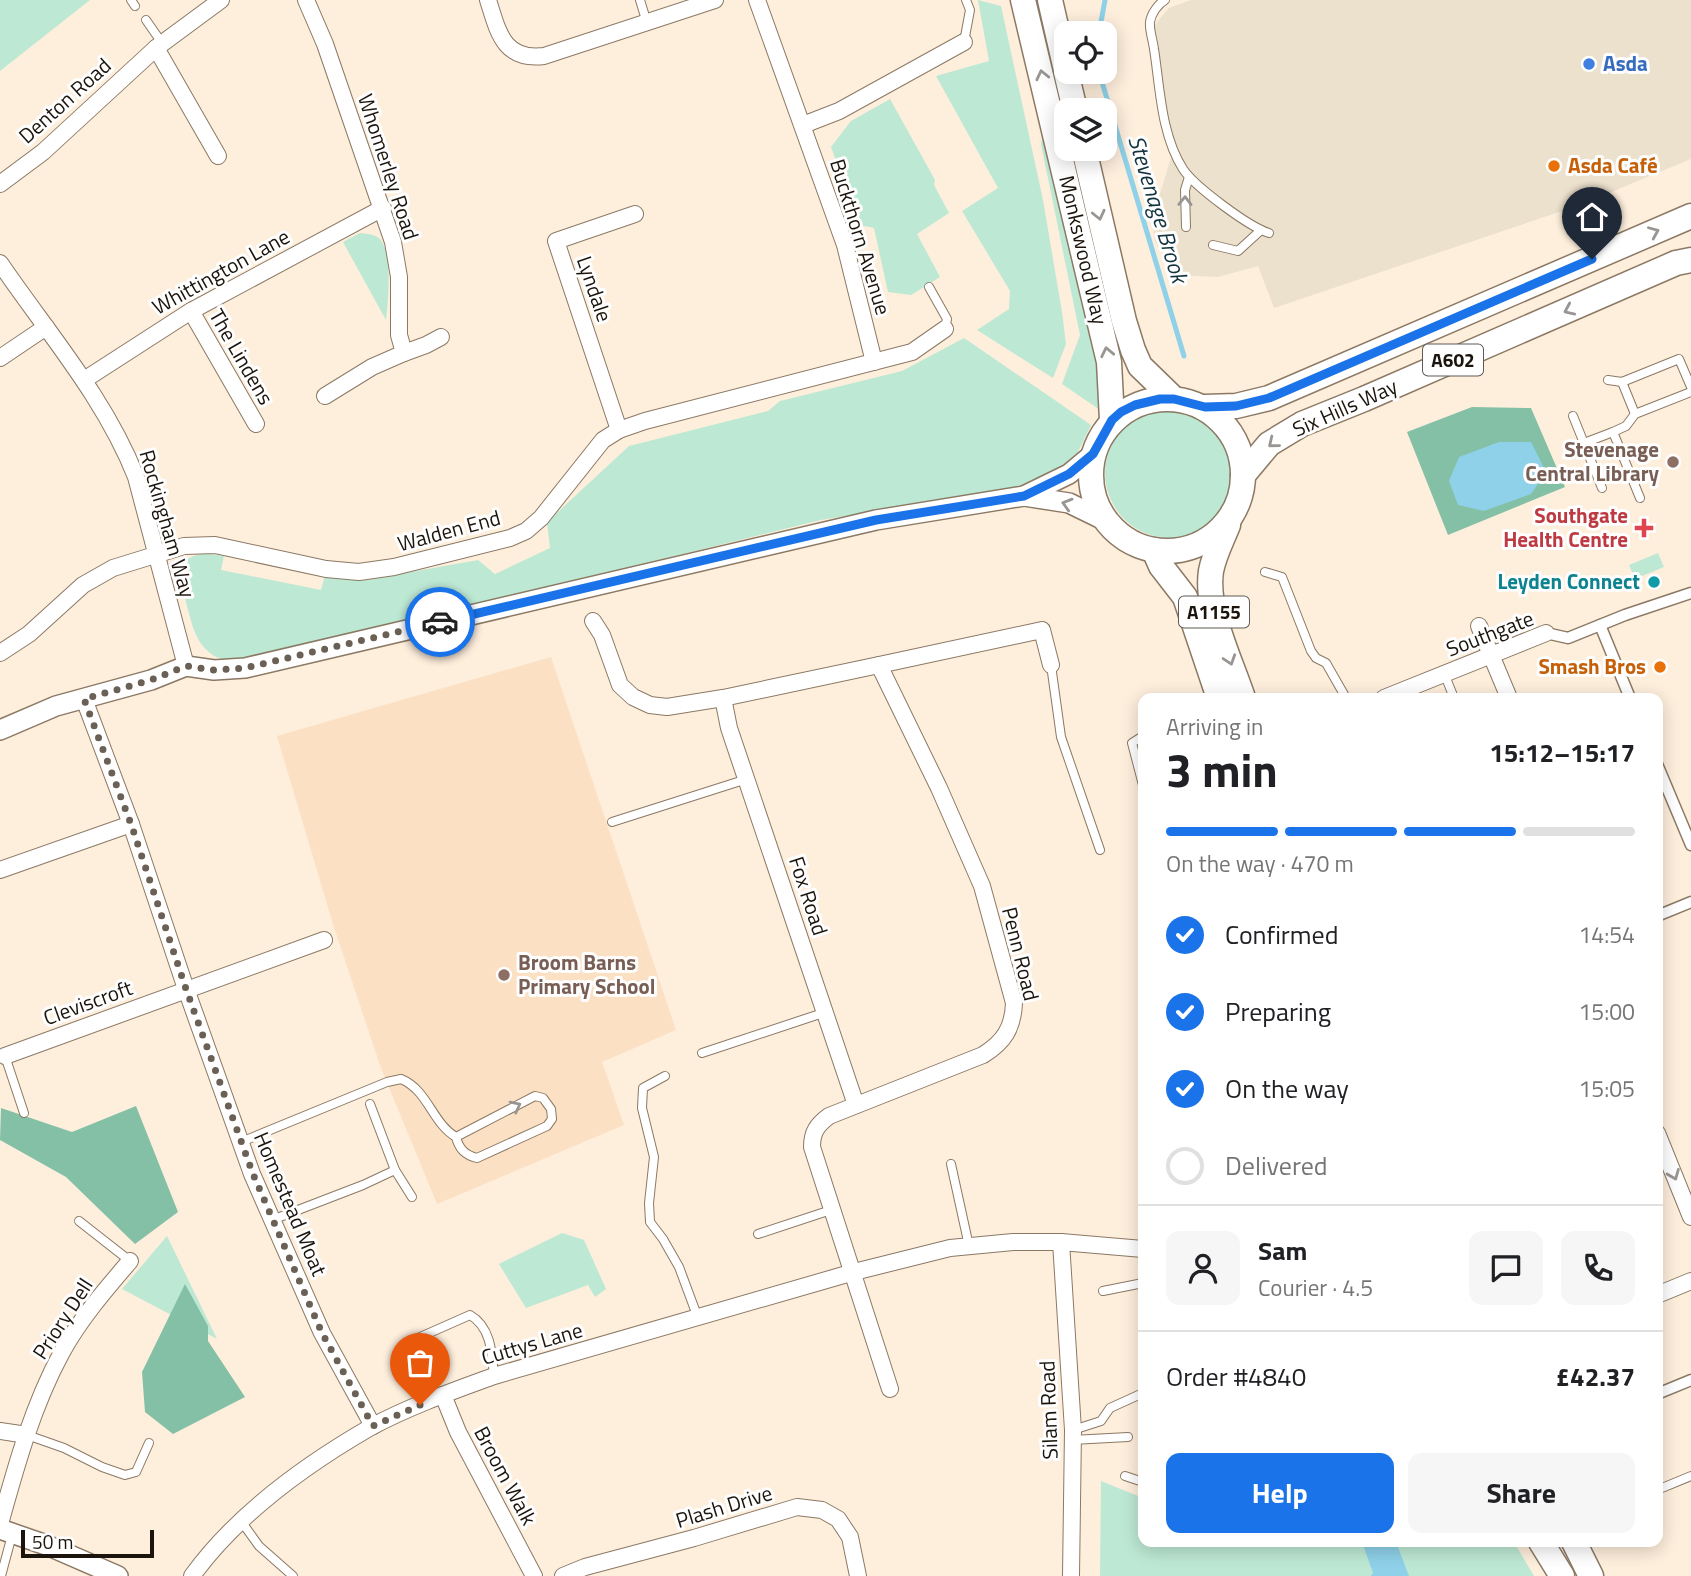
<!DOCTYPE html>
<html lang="en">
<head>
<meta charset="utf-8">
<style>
  :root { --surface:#fff; --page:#f6f6f6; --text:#202124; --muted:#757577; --line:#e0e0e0; --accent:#1a73e8 }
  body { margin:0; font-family:"Titillium Web",sans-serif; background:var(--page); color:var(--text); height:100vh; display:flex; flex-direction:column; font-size:26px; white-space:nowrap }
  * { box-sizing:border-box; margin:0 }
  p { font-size:23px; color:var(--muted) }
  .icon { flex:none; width:38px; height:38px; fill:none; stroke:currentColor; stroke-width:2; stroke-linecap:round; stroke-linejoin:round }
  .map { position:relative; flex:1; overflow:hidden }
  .panel { position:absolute; left:1138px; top:693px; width:525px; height:854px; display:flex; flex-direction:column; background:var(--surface); border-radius:14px; box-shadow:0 4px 18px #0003 }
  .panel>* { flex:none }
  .fabs { position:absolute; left:1054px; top:21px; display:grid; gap:14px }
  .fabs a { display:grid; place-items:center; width:63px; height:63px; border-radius:14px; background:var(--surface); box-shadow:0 4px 18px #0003; font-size:35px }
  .scale { position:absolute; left:21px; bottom:18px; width:133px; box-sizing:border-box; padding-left:7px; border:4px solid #1b140c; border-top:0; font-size:19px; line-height:24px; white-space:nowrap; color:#1b140c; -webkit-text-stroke:5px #fefefe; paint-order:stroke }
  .pin { position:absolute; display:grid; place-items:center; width:60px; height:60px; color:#fff; margin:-72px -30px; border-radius:50% 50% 50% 0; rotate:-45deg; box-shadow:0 0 7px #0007 }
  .pin .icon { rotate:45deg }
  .courier { position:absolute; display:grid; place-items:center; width:70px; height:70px; margin:-35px; border:5px solid #1a73e8; border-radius:50%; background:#fff; color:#222; box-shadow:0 2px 9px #0007 }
  .overview em { font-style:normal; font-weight:700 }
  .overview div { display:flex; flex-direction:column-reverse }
  .overview { display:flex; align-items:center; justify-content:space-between; height:119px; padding:0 28px }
  h1 { font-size:46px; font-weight:700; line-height:52px }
  .bar { display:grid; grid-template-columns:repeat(4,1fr); gap:10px 7px; align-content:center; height:84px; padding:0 28px }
  .bar i { height:9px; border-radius:5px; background:var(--line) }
  .bar .active { background:var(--accent) }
  .bar p { grid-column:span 4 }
  .line { display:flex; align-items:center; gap:18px; padding:0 28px; border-top:2px solid var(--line) }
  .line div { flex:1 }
  .round { display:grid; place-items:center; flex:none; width:74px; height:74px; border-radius:14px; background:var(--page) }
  ol { padding:0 28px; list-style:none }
  li { display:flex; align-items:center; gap:21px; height:77px }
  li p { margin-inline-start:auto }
  li .icon { padding:7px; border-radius:50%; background:var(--accent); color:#fff; stroke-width:4 }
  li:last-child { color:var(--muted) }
  li i { width:38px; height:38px; border:4px solid var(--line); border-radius:50% }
  .button { display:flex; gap:14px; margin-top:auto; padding:14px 28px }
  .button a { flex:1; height:80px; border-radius:14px; background:var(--accent); color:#fff; font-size:28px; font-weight:700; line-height:80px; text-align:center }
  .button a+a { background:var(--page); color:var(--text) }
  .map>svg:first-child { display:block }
  .commercial { fill:#ece1cd }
  .built { fill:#fbe0c4 }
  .green { fill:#bde9d4 }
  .forest { fill:#84c0a5 }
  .water { fill:#8fd1e9 }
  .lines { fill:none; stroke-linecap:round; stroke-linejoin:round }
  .stream { stroke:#8fd1e9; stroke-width:5 }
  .service-casing { stroke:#8b7964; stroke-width:10 }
  .pedestrian-casing { stroke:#8b7964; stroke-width:13 }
  .minor-casing { stroke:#8b7964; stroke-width:18 }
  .tertiary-casing { stroke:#8b7964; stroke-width:22 }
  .primary-casing { stroke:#8b7964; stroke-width:27 }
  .service { stroke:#fff; stroke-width:8 }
  .pedestrian { stroke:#fff; stroke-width:10 }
  .minor { stroke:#fff; stroke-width:16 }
  .tertiary { stroke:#fff; stroke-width:19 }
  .primary { stroke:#fff; stroke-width:24 }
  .oneway { stroke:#989592 }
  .done { stroke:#6a6055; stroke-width:7; stroke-dasharray:0 12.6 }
  .route { stroke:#1a73e8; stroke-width:9 }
  .shop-dot { fill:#3f7fe0; stroke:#fefefe; stroke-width:2.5 }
  .food-dot { fill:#e8710a; stroke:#fefefe; stroke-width:2.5 }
  .education-dot { fill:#8d6e63; stroke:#fefefe; stroke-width:2.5 }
  .health-dot { fill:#e0444e; stroke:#fefefe; stroke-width:2.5 }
  .culture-dot { fill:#0f9aa8; stroke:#fefefe; stroke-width:2.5 }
  .labels { text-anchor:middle; stroke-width:6; stroke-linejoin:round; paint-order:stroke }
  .shield { fill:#fefefe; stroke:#5f5a55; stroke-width:2 }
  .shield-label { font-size:19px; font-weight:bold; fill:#1b140c }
  .shop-label { font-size:21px; font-weight:bold; fill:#366cbe; stroke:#fefefe; text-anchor:start }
  .street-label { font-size:21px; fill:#1b140c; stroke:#fefefe }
  .food-label { font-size:21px; font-weight:bold; fill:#c56008; stroke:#fefefe; text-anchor:start }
  .education-label { font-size:21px; font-weight:bold; fill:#785e54; stroke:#fefefe; text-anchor:end }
  .health-label { font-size:21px; font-weight:bold; fill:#be3a42; stroke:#fefefe; text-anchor:end }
  .culture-label { font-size:21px; font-weight:bold; fill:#0d838f; stroke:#fefefe; text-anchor:end }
  .water-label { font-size:23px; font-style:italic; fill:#12333d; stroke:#fefefe }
</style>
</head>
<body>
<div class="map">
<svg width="1691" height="1576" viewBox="0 0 1691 1576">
  <rect width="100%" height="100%" fill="#feeedc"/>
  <polygon class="commercial" points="1191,0 1691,0 1691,159 1580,205 1274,308 1258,266 1218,277 1176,275 1155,242 1152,220 1173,151 1153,27 1169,8"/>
  <polygon class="built" points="551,657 676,1030 602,1062 624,1125 437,1204 381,1068 332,921 277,736"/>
  <g class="green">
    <polygon points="0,0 90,0 0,71"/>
    <polygon points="978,0 1001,6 1043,200 1062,312 1066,344 1053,378 977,330 1009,309 1010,291 962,211 998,188 936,76 989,61"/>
    <polygon points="890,99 935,180 934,185 949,213 917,234 940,277 911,295 888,292 874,228 859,225 831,147 851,121"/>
    <polygon points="1045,127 1103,356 1100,410 1062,384 1080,335 1041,144"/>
    <path d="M360 233C367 234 375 234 380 239 393 253 388 303 386 320L343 242Z"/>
    <path d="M964 338 1091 425 1078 452 1058 471 1018 488 821 520 246 662C234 661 220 661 210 653 195 641 192 624 187 606 178 569 176 548 224 556L221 570 321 590 325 575 360 581 478 560 495 574 550 548 547 522 629 446 768 411 780 401 902 371Z"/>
    <circle cx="1170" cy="473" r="65"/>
    <polygon points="1658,553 1664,567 1635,579 1629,565"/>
    <polygon points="562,1233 584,1240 606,1289 595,1297 588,1285 526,1308 499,1264"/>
    <polygon points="167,1236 217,1339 122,1289"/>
    <polygon points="1101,1481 1143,1498 1143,1542 1514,1542 1534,1576 1100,1576"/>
  </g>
  <g class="forest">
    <polygon points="1472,407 1531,408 1565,487 1448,535 1407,432"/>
    <polygon points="136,1106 178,1212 135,1244 66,1177 0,1140 1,1108 72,1132"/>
    <polygon points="185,1284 208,1326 208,1341 245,1397 173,1434 145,1412 142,1372"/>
  </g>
  <g class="water">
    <polygon points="1499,442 1531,442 1546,472 1531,494 1484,511 1458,505 1449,481 1459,457"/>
    <polygon points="1362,1542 1396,1542 1409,1576 1371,1576 1373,1573"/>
  </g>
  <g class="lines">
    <g class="stream">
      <polyline points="1099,33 1105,0"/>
      <polyline points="1099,72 1184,356"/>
    </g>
    <defs>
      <g id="service">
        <polyline points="131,0 135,6"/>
        <polyline points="640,0 647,23"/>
        <path d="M1165 0C1158 4 1151 14 1150 22 1149 29 1153 41 1154 49 1160 87 1161 135 1183 169 1194 186 1249 227 1269 233"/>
        <polyline points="146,20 162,43"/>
        <polyline points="964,42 970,10 966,0"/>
        <polyline points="1186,227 1185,190 1189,177"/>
        <polyline points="1213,245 1238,251 1261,230"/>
        <polyline points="929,287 947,319 945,329"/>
        <polyline points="1608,380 1622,382 1679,359 1691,387"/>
        <polyline points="1622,382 1635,414"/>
        <polyline points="1573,416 1602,488"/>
        <polyline points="1584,443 1613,432"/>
        <polyline points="1640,498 1613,432 1626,426 1635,414 1691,392"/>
        <polyline points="1265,572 1282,577 1311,651 1316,658 1326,663 1346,698"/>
        <polyline points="1051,665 1061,737 1100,850"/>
        <polyline points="1444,673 1454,698"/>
        <polyline points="1143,736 1132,743 1143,785"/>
        <polyline points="612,822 747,779"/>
        <polyline points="702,1053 823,1013"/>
        <polyline points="5,1056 24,1113"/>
        <polyline points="665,1076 643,1088 642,1108 654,1157 649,1203 650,1222 663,1239 679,1267 698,1318"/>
        <polyline points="370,1104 395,1170 412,1197"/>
        <path d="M241 1142 387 1082 401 1079C428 1090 432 1123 456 1137 459 1149 465 1155 477 1158L547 1126 552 1119 551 1109 543 1098 535 1096 456 1137"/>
        <polyline points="951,1164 969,1246"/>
        <polyline points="272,1220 363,1185 395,1170"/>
        <polyline points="79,1221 130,1261"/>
        <polyline points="758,1234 834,1209"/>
        <polyline points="1103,1291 1143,1283"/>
        <path d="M418 1338 470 1315C491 1327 492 1353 494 1376"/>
        <polyline points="1073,1430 1101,1421 1110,1408 1143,1393"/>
        <polyline points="27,1435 64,1448 102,1467 125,1475 136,1472 149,1443"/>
        <polyline points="1072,1440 1128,1437"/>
        <polyline points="1125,1476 1143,1482"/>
        <polyline points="1657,1490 1691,1476"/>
        <polyline points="241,1521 259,1546 293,1576"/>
        <polyline points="1,1576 12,1535"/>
      </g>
      <g id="pedestrian">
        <polyline points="1600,625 1630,698"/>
        <polyline points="1546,633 1568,638 1625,615 1691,593"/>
        <polyline points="1657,764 1691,845"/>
        <polyline points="1657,916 1691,902"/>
        <polyline points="1657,1394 1691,1380"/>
      </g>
      <g id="minor">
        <polyline points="306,0 325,44 393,242 399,277 399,335 404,353 372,367 325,396"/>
        <path d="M488 0C498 31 503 61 544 56L715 0"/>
        <polyline points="757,0 845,245 874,362"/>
        <polyline points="156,48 218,156"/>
        <polyline points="803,125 839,111 964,42"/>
        <polyline points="0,184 43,152 156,48 221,0"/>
        <path d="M0 263C47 332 105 398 136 477L186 666"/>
        <polyline points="191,311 256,424"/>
        <polyline points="404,353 426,345 441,337"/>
        <polyline points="0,358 46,327"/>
        <polyline points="84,380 191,311 383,208"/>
        <polyline points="619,430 556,241 635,214"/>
        <path d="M593 621 602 635 620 685 633 697 650 705 667 707 723 698 879 665 939 788 982 886 1014 1003C1013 1028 1004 1042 983 1055L829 1116C817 1125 812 1132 812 1147L890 1389"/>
        <polyline points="1479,626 1509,698"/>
        <polyline points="0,653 29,634 83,585 113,568 184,546 215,545 326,569 359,572 394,567 510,538 526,531 541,518 603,440 619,430 645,421 912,352 945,329"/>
        <polyline points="879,665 1042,630 1051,665"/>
        <polyline points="723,698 729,728 856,1105"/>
        <polyline points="1384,698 1546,633"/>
        <polyline points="84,699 131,824 186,989 252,1174 322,1333 373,1426"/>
        <polyline points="0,870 131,824"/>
        <polyline points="5,1056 324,940"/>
        <polyline points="1657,1133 1691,1217"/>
        <polyline points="1061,1242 1073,1430 1071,1576"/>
        <polyline points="1657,1295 1691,1281"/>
        <polyline points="443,1395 458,1432 534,1576"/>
        <polyline points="0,1431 27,1435"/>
        <path d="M0 1524C16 1466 33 1405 62 1352 80 1319 106 1289 130 1261"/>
        <path d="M192 1576C237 1514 305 1465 371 1427 410 1406 453 1391 494 1376L854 1272 950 1248 1013 1242H1061L1143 1249"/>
        <polyline points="563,1576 585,1567 694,1538 797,1507 822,1510 838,1519 850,1537 858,1576"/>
      </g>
      <g id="tertiary">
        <polyline points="1024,496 1069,503 1106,521"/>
        <polyline points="0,730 56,706 151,680 186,666 214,670 245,668 876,520 1024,496 1069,474 1093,454"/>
        <polyline points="0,1529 49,1546 118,1576"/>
      </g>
      <g id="primary">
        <polyline points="1023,0 1109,362 1112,420"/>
        <polyline points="1050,0 1066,70"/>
        <polyline points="1066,72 1075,110"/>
        <polyline points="1084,149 1124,321 1133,350 1140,366 1174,399"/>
        <circle cx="1167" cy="475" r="76"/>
        <polyline points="1205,407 1236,406 1269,398 1691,216"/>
        <polyline points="1243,475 1269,444 1302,424 1364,399 1676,263 1691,260"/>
        <path d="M1228 525C1222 540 1214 555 1211 571 1205 610 1231 661 1243 698"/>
        <polyline points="1154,550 1161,566 1185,597 1219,698"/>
        <polyline points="1541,1542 1562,1576"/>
        <polyline points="1574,1542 1591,1576"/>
      </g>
    </defs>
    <use href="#service" class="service-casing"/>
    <use href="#pedestrian" class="pedestrian-casing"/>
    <use href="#minor" class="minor-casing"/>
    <use href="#tertiary" class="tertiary-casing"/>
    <use href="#primary" class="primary-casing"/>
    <use href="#service" class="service"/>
    <use href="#pedestrian" class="pedestrian"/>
    <use href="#minor" class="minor"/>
    <use href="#tertiary" class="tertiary"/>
    <use href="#primary" class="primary"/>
  </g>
  <defs><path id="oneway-chevron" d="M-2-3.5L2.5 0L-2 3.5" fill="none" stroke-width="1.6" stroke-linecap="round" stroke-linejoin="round" transform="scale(1.75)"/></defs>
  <g class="oneway">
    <use href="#oneway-chevron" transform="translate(1042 75) rotate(-103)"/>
    <use href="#oneway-chevron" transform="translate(1185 201) rotate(-89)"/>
    <use href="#oneway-chevron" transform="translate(1099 215) rotate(77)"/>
    <use href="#oneway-chevron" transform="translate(1654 232) rotate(-23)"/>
    <use href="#oneway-chevron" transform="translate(1569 310) rotate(156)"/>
    <use href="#oneway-chevron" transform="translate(1107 352) rotate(-102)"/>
    <use href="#oneway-chevron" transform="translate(1273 443) rotate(141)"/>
    <use href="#oneway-chevron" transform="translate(1067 504) rotate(-164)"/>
    <use href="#oneway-chevron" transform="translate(1230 660) rotate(72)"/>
    <use href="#oneway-chevron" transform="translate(516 1106) rotate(-27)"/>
    <use href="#oneway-chevron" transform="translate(1674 1175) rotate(68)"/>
  </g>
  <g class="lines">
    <polyline class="done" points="420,1405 373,1426 322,1333 253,1174 186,989 131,824 84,699 151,680 186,666 214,670 245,668 440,622"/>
    <polyline class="route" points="440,622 876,520 1024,496 1069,474 1093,454 1112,420 1121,412 1135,405 1160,399 1174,399 1205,407 1236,406 1269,398 1592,259"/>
  </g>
  <circle class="shop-dot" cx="1589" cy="64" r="7"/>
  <g class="food-dot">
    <circle cx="1554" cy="166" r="7"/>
    <circle cx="1660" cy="667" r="7"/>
  </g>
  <g class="education-dot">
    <circle cx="1673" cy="462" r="7"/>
    <circle cx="504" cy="975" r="7"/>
  </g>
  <path class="health-dot" d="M1640.5 517.5h7v7h7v7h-7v7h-7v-7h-7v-7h7z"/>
  <circle class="culture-dot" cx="1654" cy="582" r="7"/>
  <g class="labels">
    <g class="shield">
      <rect x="1423" y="344.5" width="60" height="31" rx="5"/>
      <rect x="1179" y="596.5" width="70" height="31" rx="5"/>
    </g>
    <g class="shield-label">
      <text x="1453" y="367">A602</text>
      <text x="1214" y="619">A1155</text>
    </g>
    <g class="shop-label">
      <text x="1603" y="71">Asda</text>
    </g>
    <g class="street-label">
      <text transform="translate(65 101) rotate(-42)" y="7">Denton Road</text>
      <text transform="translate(388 167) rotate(72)" y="7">Whomerley Road</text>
      <text transform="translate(860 237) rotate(73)" y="7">Buckthorn Avenue</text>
      <text transform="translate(1083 250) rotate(77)" y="7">Monkswood Way</text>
      <text transform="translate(221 272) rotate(-29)" y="7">Whittington Lane</text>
      <text transform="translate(594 289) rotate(71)" y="7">Lyndale</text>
      <text transform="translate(241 357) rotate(60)" y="7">The Lindens</text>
      <text transform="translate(1345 408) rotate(-24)" y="7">Six Hills Way</text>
      <text transform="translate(167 524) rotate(74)" y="7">Rockingham Way</text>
      <text transform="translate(449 531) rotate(-15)" y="7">Walden End</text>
      <text transform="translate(1490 634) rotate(-21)" y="7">Southgate</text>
      <text transform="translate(808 896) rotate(72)" y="7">Fox Road</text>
      <text transform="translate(1020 954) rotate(76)" y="7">Penn Road</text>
      <text transform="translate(88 1003) rotate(-20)" y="7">Cleviscroft</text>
      <text transform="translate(290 1204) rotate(67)" y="7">Homestead Moat</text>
      <text transform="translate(63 1319) rotate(-57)" y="7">Priory Dell</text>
      <text transform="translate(532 1344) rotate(-16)" y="7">Cuttys Lane</text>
      <text transform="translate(1049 1410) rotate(-92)" y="7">Silam Road</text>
      <text transform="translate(505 1476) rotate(62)" y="7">Broom Walk</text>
      <text transform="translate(724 1507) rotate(-17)" y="7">Plash Drive</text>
    </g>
    <g class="food-label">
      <text x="1568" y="173">Asda Café</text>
      <text x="1646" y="674" text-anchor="end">Smash Bros</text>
    </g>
    <g class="education-label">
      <text x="1659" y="457">Stevenage<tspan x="1659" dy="24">Central Library</tspan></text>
      <text x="518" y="970" text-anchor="start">Broom Barns<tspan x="518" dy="24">Primary School</tspan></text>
    </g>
    <g class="health-label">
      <text x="1628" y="523">Southgate<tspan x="1628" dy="24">Health Centre</tspan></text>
    </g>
    <g class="culture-label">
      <text x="1640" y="589">Leyden Connect</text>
    </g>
    <g class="water-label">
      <text transform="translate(1158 209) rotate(73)" y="8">Stevenage Brook</text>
    </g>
  </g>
</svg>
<div class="fabs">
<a><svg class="icon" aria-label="locate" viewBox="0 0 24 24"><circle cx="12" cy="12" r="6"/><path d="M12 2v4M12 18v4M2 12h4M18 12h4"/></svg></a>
<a><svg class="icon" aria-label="layers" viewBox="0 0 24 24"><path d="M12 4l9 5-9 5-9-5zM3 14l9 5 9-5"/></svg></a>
</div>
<div class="scale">50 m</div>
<div class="pin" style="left:420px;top:1405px;background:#ea580c"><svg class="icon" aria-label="bag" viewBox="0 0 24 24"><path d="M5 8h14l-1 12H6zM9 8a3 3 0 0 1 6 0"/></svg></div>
<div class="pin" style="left:1592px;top:259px;background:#1f2937"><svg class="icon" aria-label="home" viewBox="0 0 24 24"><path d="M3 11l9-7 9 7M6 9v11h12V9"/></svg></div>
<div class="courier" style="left:440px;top:622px"><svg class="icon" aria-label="car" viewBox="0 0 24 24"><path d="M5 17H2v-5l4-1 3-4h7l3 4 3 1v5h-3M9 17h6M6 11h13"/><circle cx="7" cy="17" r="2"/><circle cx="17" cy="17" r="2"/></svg></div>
<section class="panel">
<div class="overview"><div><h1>3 min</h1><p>Arriving in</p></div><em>15:12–15:17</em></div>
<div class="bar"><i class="active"></i><i class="active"></i><i class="active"></i><i></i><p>On the way · 470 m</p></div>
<ol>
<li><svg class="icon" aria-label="check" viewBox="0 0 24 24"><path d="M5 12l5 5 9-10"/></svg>Confirmed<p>14:54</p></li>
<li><svg class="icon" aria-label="check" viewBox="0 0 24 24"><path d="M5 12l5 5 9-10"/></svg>Preparing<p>15:00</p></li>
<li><svg class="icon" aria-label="check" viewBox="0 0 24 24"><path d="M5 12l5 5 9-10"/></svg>On the way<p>15:05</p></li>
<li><i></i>Delivered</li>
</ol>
<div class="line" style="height:126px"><a class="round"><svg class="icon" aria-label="person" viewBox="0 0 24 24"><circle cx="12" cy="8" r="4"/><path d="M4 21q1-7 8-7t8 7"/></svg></a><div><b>Sam</b><p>Courier · 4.5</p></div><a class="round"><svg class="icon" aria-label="chat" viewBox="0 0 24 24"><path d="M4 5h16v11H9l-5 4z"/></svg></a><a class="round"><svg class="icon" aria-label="phone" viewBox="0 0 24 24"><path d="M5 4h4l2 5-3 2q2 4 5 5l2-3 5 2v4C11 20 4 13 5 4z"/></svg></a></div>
<div class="line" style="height:91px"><div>Order #4840</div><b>£42.37</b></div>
<div class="button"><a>Help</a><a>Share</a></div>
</section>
</div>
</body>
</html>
